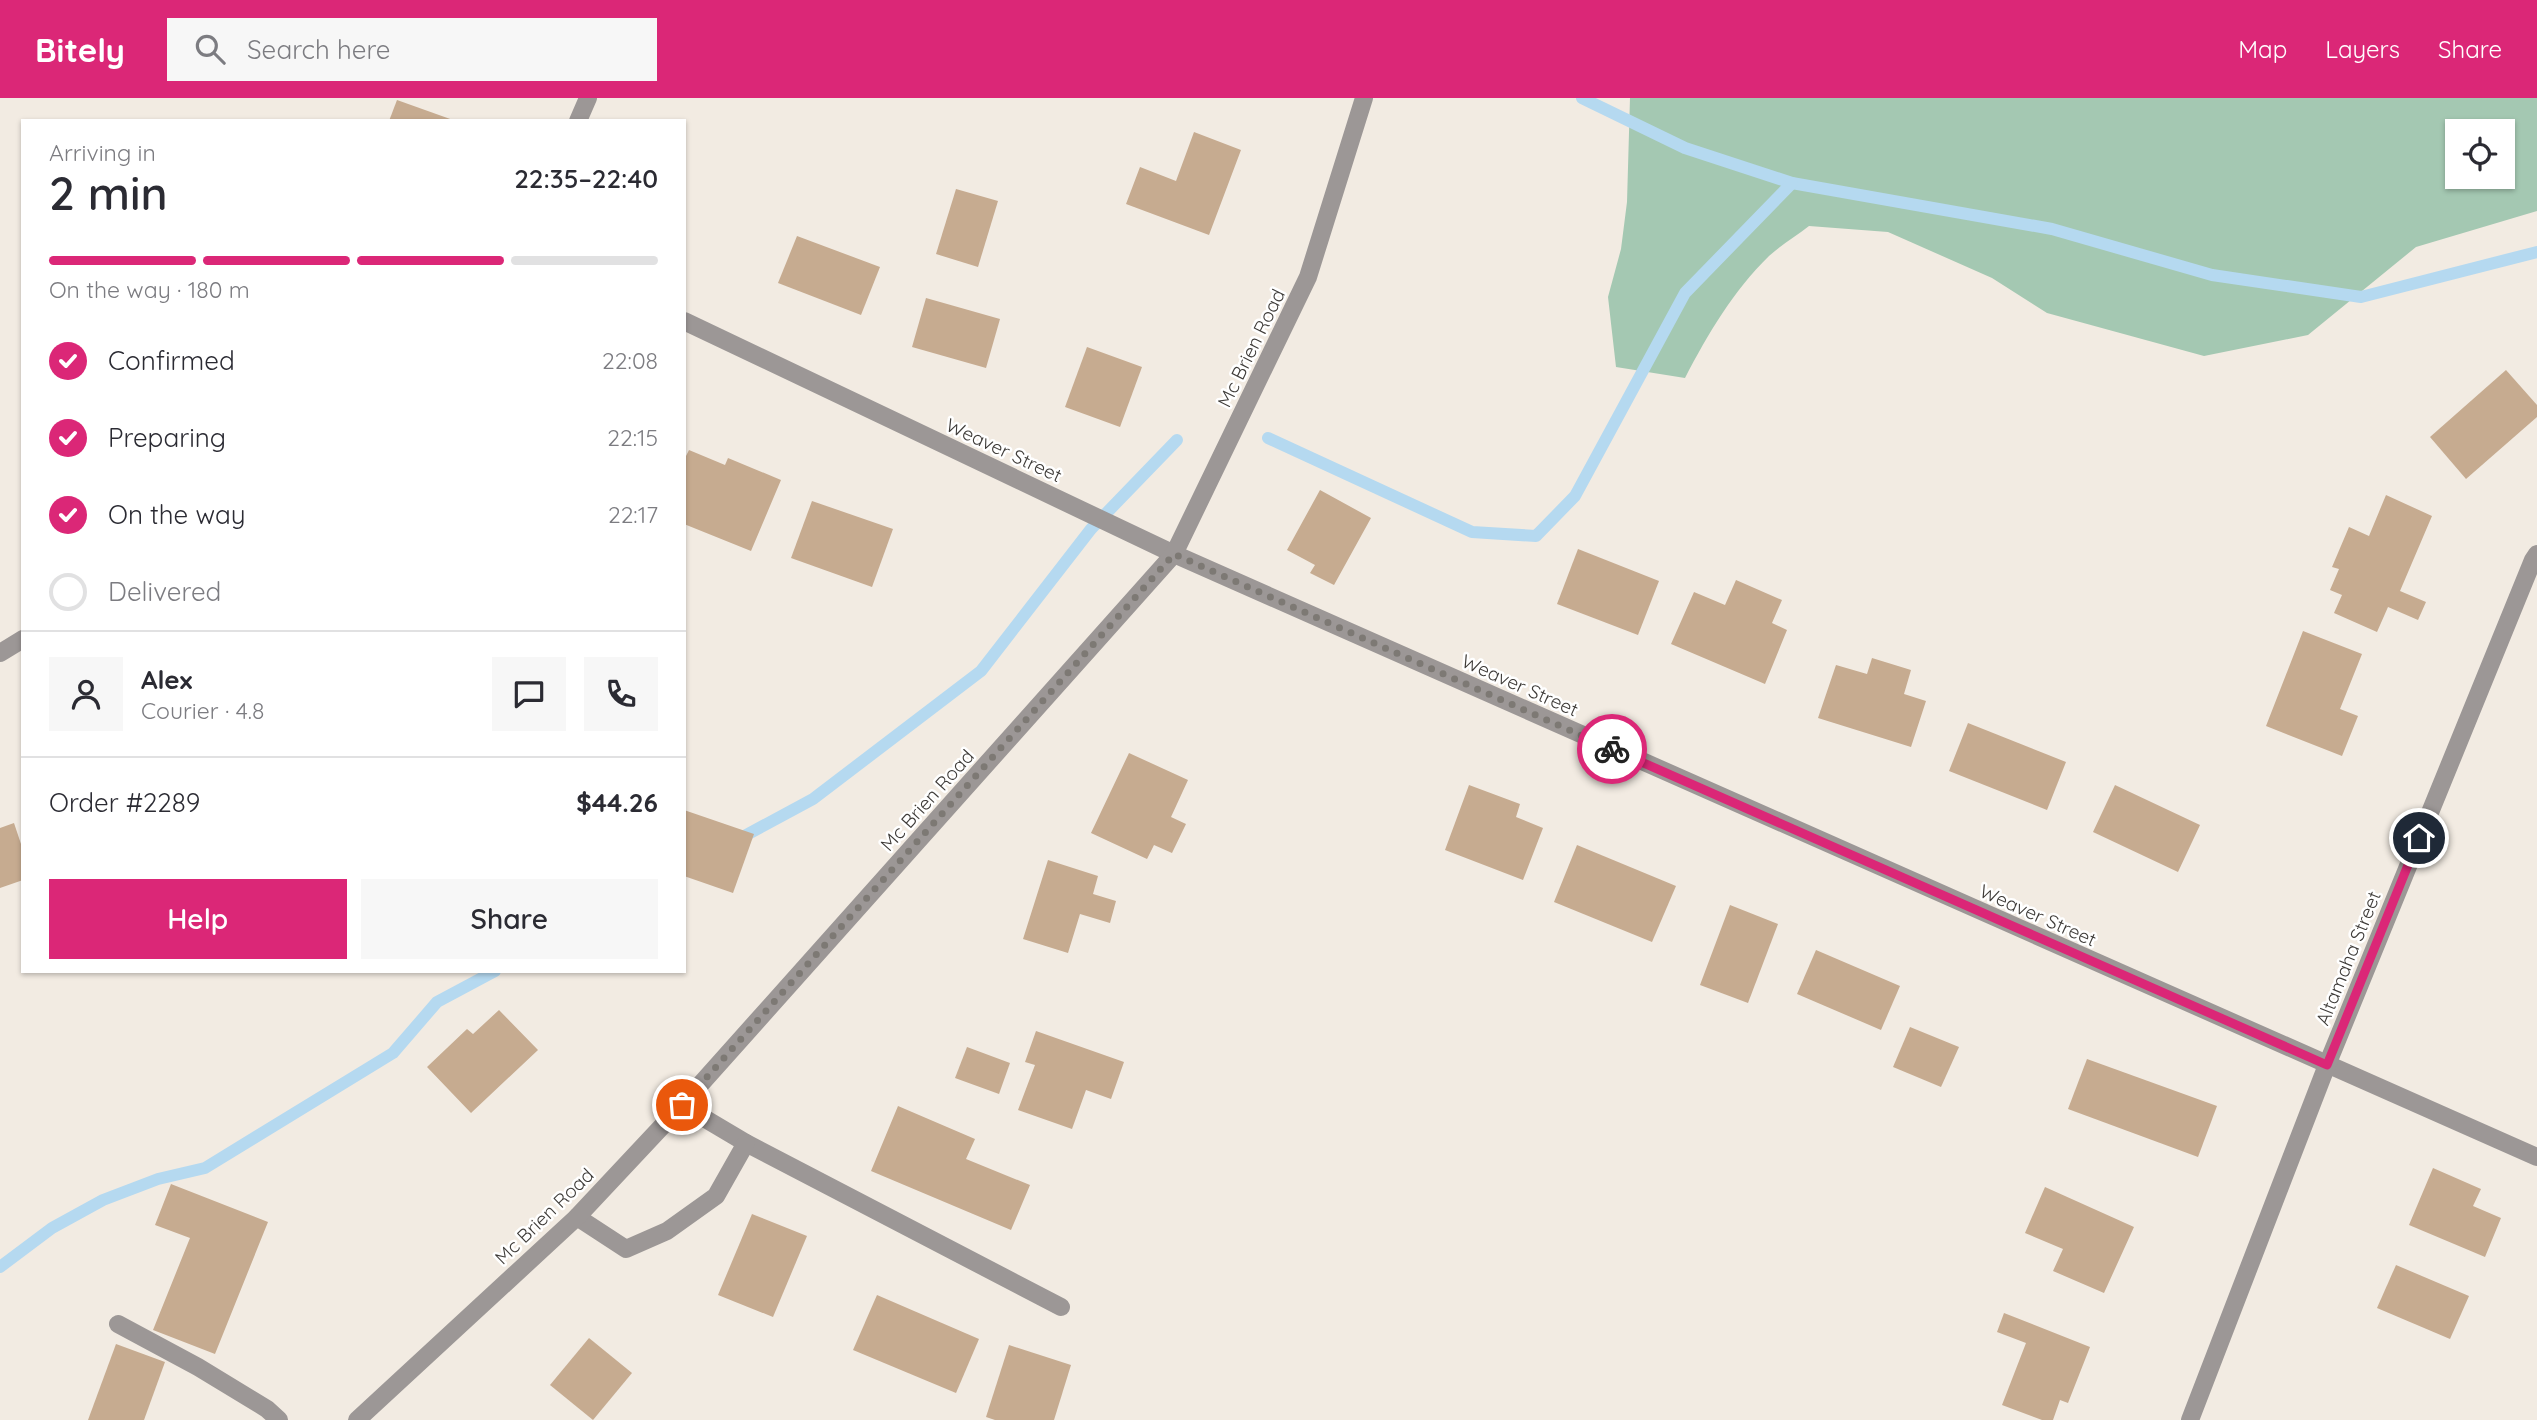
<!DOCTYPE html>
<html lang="en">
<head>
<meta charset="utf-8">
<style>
  :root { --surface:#fff; --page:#f7f7f7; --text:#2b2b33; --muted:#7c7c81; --line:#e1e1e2; --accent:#db2777 }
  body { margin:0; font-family:Quicksand,sans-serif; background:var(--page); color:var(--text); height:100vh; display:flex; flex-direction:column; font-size:26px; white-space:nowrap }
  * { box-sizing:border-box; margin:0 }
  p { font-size:23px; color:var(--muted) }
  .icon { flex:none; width:38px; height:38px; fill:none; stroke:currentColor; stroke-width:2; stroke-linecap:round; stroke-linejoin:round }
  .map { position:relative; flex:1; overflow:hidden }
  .side { position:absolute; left:21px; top:21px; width:665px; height:854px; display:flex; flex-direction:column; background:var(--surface); border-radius:0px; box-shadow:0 2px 5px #0004 }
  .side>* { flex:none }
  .tools { position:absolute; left:2445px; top:21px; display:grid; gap:14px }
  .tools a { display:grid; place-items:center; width:70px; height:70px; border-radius:0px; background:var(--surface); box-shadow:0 2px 5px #0004; font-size:35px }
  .pin { position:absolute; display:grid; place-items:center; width:60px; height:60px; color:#fff; margin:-30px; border:4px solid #fff; border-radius:50%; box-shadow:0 2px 7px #0007 }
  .courier { position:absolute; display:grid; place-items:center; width:70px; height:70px; margin:-35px; border:5px solid #db2777; border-radius:50%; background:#fff; color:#222; box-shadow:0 2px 9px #0007 }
  .summary em { font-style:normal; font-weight:600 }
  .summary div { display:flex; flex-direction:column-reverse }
  .summary { display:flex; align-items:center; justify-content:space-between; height:119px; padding:0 28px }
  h1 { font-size:46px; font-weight:600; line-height:52px }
  .bar { display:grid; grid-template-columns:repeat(4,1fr); gap:10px 7px; align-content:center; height:84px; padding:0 28px }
  .bar i { height:9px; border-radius:5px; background:var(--line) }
  .bar .on { background:var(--accent) }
  .bar p { grid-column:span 4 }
  .line { display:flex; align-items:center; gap:18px; padding:0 28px; border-top:2px solid var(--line) }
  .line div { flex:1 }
  .round { display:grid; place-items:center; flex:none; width:74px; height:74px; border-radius:0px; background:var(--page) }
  ol { padding:0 28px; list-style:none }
  li { display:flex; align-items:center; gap:21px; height:77px }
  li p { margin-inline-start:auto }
  li .icon { padding:7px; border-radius:50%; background:var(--accent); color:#fff; stroke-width:4 }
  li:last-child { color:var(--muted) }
  li i { width:38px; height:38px; border:4px solid var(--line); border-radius:50% }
  .primary-button { display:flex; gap:14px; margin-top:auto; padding:14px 28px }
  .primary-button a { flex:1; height:80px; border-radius:0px; background:var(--accent); color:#fff; font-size:28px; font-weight:600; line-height:80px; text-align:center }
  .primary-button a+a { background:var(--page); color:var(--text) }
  header { display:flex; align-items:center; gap:42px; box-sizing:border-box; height:98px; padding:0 35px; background:var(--accent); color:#fff }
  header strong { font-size:33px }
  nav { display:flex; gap:38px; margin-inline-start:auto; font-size:24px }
  .search { width:490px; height:63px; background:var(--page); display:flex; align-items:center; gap:18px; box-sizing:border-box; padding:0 24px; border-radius:0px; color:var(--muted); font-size:26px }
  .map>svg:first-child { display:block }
  .forest { fill:#a4c8b2; fill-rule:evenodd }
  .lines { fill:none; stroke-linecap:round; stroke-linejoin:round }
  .stream { stroke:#b5d9f0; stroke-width:12 }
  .building { fill:#c6ab90 }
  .minor { stroke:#9c9796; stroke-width:18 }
  .done { stroke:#7d7974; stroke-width:7; stroke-dasharray:0 12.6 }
  .route { stroke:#db2777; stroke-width:9 }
  .labels { text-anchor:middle; stroke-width:5; stroke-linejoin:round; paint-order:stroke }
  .street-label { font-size:19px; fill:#3e3b38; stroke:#fff }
</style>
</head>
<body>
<header>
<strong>Bitely</strong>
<div class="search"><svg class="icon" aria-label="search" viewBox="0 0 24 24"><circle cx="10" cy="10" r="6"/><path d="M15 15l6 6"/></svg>Search here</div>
<nav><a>Map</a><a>Layers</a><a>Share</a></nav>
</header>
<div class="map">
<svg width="2537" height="1322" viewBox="0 0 2537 1322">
  <rect width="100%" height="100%" fill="#f2ebe2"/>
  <path class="forest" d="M1630 0H2537V113L2416 149 2308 237 2204 258 2047 215 1992 180 1888 134 1809 128C1796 138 1781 147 1769 158 1733 193 1708 236 1685 280L1616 269 1608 199 1621 151 1627 104ZM2457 33H2502V79H2457Z"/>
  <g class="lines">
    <g class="stream">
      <polyline points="1582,0 1685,50 1792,85 2052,131 2212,177 2361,199 2537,154"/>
      <polyline points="1268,340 1472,434 1536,438 1575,398 1685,195 1792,85"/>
      <polyline points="737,742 813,701 981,573 1091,431 1177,342"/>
      <polyline points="0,1169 52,1130 103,1102 158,1081 205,1070 393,955 437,904 495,873"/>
    </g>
  </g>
  <g class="building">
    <polygon points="397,2 453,22 453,23 389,23"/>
    <polygon points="1194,34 1241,52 1209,137 1126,106 1140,69 1176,83"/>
    <polygon points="956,91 998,103 978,169 936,156"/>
    <polygon points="797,138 880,169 861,217 778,185"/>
    <polygon points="926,200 1000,221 986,270 912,249"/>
    <polygon points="1087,249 1142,269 1120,329 1065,309"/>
    <polygon points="2506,272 2537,307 2537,319 2466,381 2430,339"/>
    <polygon points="689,352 725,367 728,360 781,382 751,453 684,426 684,362"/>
    <polygon points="1320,392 1371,420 1334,487 1310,475 1315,467 1287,452"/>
    <polygon points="2386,397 2432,418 2400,493 2426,504 2418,522 2388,509 2377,534 2334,515 2342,497 2330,492 2339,471 2332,469 2349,429 2369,438"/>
    <polygon points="812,403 893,431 872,489 791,460"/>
    <polygon points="1578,451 1659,483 1638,537 1557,506"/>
    <polygon points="1736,482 1782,502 1772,525 1787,532 1765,586 1671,546 1694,494 1725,507"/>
    <polygon points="2303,533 2362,556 2340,611 2358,618 2342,658 2266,628"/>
    <polygon points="1872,560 1911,572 1904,596 1926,603 1911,649 1818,620 1836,567 1867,576"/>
    <polygon points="1968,625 2066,664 2047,712 1949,673"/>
    <polygon points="1129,655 1188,682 1171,719 1186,726 1172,755 1154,747 1147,761 1091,735"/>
    <polygon points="1469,687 1520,706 1516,719 1543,730 1523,782 1445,752"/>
    <polygon points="2115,687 2200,727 2178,774 2093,734"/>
    <polygon points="684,712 754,736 733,795 684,778"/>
    <polygon points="14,725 23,752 23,782 0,790 0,730"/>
    <polygon points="1577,747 1676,788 1652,844 1554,804"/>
    <polygon points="1048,762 1098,778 1093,796 1116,803 1110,825 1080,816 1068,855 1023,841"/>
    <polygon points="1730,807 1778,826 1748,905 1700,887"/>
    <polygon points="1816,852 1900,888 1881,932 1797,896"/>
    <polygon points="499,912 538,952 471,1015 427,969 467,931 473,936"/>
    <polygon points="1910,929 1959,949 1941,989 1893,969"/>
    <polygon points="1036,933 1124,964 1111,1001 1086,992 1072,1031 1018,1012 1035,967 1025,964"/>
    <polygon points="967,949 1010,965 999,996 955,980"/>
    <polygon points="2087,961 2217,1008 2198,1059 2068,1011"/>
    <polygon points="898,1008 975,1041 966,1061 1030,1087 1011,1132 871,1073"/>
    <polygon points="2433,1070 2481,1091 2473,1108 2501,1120 2485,1159 2409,1127"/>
    <polygon points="171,1086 268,1124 215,1256 153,1232 190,1140 155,1127"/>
    <polygon points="2045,1089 2134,1129 2104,1195 2053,1173 2063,1151 2025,1135"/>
    <polygon points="752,1116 807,1138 773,1219 718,1197"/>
    <polygon points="2396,1167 2469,1198 2450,1241 2377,1210"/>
    <polygon points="877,1197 979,1241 956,1295 853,1252"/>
    <polygon points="2004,1215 2090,1249 2068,1305 2060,1302 2053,1322 2042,1322 2002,1307 2026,1245 1997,1234"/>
    <polygon points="589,1240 632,1275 593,1322 550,1287"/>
    <polygon points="116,1246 165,1264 144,1322 88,1322"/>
    <polygon points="1009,1247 1071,1267 1054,1322 995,1322 986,1319"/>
  </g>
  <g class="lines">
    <g class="minor">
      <polyline points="578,23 588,0"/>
      <polyline points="684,223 1174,456 2537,1059"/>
      <polyline points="0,555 23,541"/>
      <polyline points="682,1007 746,1045 1061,1209"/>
      <polyline points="577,1119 626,1151 667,1133 716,1098 746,1045"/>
      <polyline points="118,1226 198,1269 267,1311 279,1322"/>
      <polyline points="357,1322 577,1119 682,1007 1174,456 1308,179 1364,0"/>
      <polyline points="2190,1322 2327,967 2533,462 2537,456"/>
    </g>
  </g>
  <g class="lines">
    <polyline class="done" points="682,1007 1174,456 1612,651"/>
    <polyline class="route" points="1612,651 2327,967 2419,740"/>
  </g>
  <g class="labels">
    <g class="street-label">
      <text transform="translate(1251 250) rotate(-64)" y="7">Mc Brien Road</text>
      <text transform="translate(1004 352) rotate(25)" y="7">Weaver Street</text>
      <text transform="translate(1520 587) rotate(24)" y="7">Weaver Street</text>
      <text transform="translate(927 702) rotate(-48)" y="7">Mc Brien Road</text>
      <text transform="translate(2038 817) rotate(24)" y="7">Weaver Street</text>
      <text transform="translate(2348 860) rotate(-68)" y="7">Altamaha Street</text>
      <text transform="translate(544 1118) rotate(-44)" y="7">Mc Brien Road</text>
    </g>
  </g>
</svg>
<div class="tools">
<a><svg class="icon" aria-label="locate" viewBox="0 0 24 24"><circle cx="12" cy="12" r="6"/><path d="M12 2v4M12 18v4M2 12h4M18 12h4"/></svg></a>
</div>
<div class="pin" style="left:682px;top:1007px;background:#ea580c"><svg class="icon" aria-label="bag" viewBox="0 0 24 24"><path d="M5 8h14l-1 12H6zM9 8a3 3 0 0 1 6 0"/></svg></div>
<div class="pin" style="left:2419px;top:740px;background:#1f2937"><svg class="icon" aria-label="home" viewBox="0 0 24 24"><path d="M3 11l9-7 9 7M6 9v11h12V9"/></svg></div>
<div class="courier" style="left:1612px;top:651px"><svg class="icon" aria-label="bike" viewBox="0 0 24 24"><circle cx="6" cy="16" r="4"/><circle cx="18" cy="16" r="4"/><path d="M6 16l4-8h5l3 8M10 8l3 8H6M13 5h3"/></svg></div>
<section class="side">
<div class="summary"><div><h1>2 min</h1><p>Arriving in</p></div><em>22:35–22:40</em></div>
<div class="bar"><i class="on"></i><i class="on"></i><i class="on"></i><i></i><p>On the way · 180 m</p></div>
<ol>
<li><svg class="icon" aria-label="check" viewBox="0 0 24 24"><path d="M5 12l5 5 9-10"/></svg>Confirmed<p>22:08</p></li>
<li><svg class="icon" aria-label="check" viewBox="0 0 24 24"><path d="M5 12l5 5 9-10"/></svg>Preparing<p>22:15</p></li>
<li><svg class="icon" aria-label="check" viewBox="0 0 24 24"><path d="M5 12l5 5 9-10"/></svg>On the way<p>22:17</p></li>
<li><i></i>Delivered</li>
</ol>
<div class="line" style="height:126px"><a class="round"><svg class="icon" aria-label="person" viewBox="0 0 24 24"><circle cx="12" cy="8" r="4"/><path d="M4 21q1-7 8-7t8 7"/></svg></a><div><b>Alex</b><p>Courier · 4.8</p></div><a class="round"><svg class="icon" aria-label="chat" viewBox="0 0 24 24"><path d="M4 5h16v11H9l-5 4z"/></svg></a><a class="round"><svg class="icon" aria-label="phone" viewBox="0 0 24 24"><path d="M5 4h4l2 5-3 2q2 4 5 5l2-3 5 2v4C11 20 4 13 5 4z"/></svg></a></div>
<div class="line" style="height:91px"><div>Order #2289</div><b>$44.26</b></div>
<div class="primary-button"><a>Help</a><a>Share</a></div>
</section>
</div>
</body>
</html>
